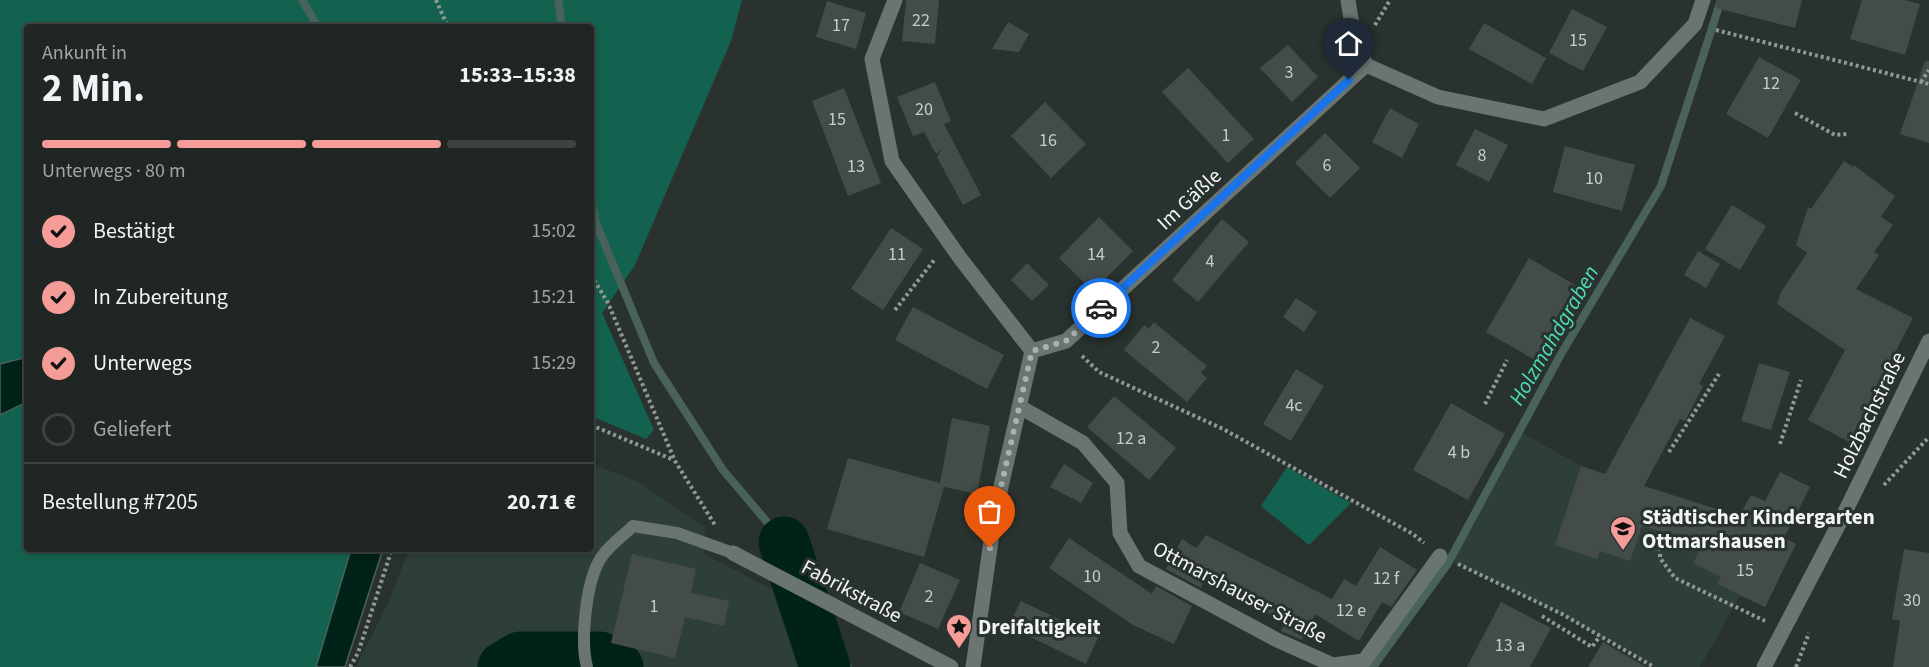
<!DOCTYPE html>
<html lang="de">
<head>
<meta charset="utf-8">
<style>
  :root { --surface:#1f2623; --page:#2c3230; --text:#f1f3f6; --muted:#a1a5a6; --line:#3c4341; --accent:#f59b98 }
  body { margin:0; font-family:"Source Sans 3",sans-serif; background:var(--page); color:var(--text); height:100vh; display:flex; flex-direction:column; font-size:22px; white-space:nowrap }
  * { box-sizing:border-box; margin:0 }
  p { font-size:20px; color:var(--muted) }
  .icon { flex:none; width:33px; height:33px; fill:none; stroke:currentColor; stroke-width:2; stroke-linecap:round; stroke-linejoin:round }
  .map { position:relative; flex:1; overflow:hidden }
  .sheet { position:absolute; left:24px; top:24px; width:570px; height:528px; display:flex; flex-direction:column; background:var(--surface); border-radius:6px; box-shadow:0 3px 9px #0003,0 0 0 2px var(--line) }
  .sheet>* { flex:none }
  .pin { position:absolute; display:grid; place-items:center; width:51px; height:51px; color:#fff; margin:-62px -26px; border-radius:50% 50% 50% 0; rotate:-45deg; box-shadow:0 0 6px #0007 }
  .pin .icon { rotate:45deg }
  .courier { position:absolute; display:grid; place-items:center; width:60px; height:60px; margin:-30px; border:4px solid #1a73e8; border-radius:50%; background:#fff; color:#222; box-shadow:0 2px 8px #0007 }
  .headline em { font-style:normal; font-weight:700 }
  .headline div { display:flex; flex-direction:column-reverse }
  .headline { display:flex; align-items:center; justify-content:space-between; height:102px; padding:0 18px }
  h1 { font-size:39px; font-weight:700; line-height:45px }
  .bar { display:grid; grid-template-columns:repeat(4,1fr); gap:9px 6px; align-content:center; height:72px; padding:0 18px }
  .bar i { height:8px; border-radius:4px; background:var(--line) }
  .bar .selected { background:var(--accent) }
  .bar p { grid-column:span 4 }
  .line { display:flex; align-items:center; gap:15px; padding:0 18px; border-top:2px solid var(--line) }
  .line div { flex:1 }
  ol { padding:0 18px; list-style:none }
  li { display:flex; align-items:center; gap:18px; height:66px }
  li p { margin-inline-start:auto }
  li .icon { padding:6px; border-radius:50%; background:var(--accent); color:#111; stroke-width:4 }
  li:last-child { color:var(--muted) }
  li i { width:33px; height:33px; border:3px solid var(--line); border-radius:50% }
  .map>svg:first-child { display:block }
  .built { fill:#2e3e38 }
  .green { fill:#13624f }
  .water { fill:#012219; stroke:#49625b; stroke-width:1.5 }
  .lines { fill:none; stroke-linecap:round; stroke-linejoin:round }
  .stream { stroke:#49625b; stroke-width:8 }
  .river { stroke:#012219; stroke-width:51 }
  .building { fill:#434c49 }
  .path { stroke:#919896; stroke-width:4; stroke-dasharray:3 3; stroke-linecap:butt }
  .lane { stroke:#6a7470; stroke-width:12 }
  .street { stroke:#6a7470; stroke-width:15 }
  .done { stroke:#abb1af; stroke-width:6; stroke-dasharray:0 10.8 }
  .route { stroke:#1a73e8; stroke-width:8 }
  .labels { text-anchor:middle; stroke-width:6; stroke-linejoin:round; paint-order:stroke }
  .number-label { font-size:18px; fill:#c6ccc9 }
  .street-label { font-size:21px; fill:#f1f6f4; stroke:#29322f }
  .poi-label { font-size:21px; font-weight:bold; fill:#f1f6f4; stroke:#29322f; text-anchor:start }
  .water-label { font-size:22px; font-style:italic; fill:#4ddfb9; stroke:#29322f }
</style>
</head>
<body>
<div class="map">
<svg width="1929" height="667" viewBox="0 0 1929 667">
  <rect width="100%" height="100%" fill="#29322f"/>
  <g class="built">
    <polygon points="1519,431 1581,466 1750,522 1796,544 1765,607 1740,596 1700,667 1654,667 1561,614 1449,560"/>
    <polygon points="591,464 637,481 705,528 704,554 792,600 814,667 356,667 389,601 409,549 591,549"/>
  </g>
  <g class="green">
    <polygon points="0,0 742,0 731,41 635,265 602,313 654,430 646,439 591,416 591,27 27,27 27,357 0,364"/>
    <polygon points="27,402 27,549 351,549 316,667 0,667 0,415"/>
    <polygon points="1287,467 1351,503 1309,545 1261,506"/>
  </g>
  <g class="water">
    <polygon points="27,357 27,402 0,415 0,364"/>
    <polygon points="351,549 383,549 345,667 316,667"/>
    <polygon points="792,600 835,622 851,667 814,667"/>
  </g>
  <g class="lines">
    <g class="stream">
      <polyline points="302,0 318,27"/>
      <polyline points="558,0 562,27"/>
      <polyline points="591,198 596,223 654,363 723,470 784,542"/>
      <polyline points="1373,667 1447,565 1561,354 1661,186 1721,0"/>
    </g>
    <g class="river">
      <polyline points="784,542 825,667"/>
      <polyline points="503,667 520,657 600,657 618,667"/>
    </g>
  </g>
  <g class="building">
    <polygon points="906,0 939,0 935,44 902,41"/>
    <polygon points="1717,0 1802,0 1795,28 1716,8"/>
    <polygon points="1862,0 1905,0 1920,4 1905,55 1850,39"/>
    <polygon points="827,1 866,13 856,49 816,37"/>
    <polygon points="1572,9 1607,27 1583,71 1549,53"/>
    <polygon points="1008,22 1029,34 1019,52 992,49"/>
    <polygon points="1484,23 1546,58 1532,84 1469,49"/>
    <polygon points="1288,45 1318,77 1292,102 1260,68"/>
    <polygon points="1759,57 1801,80 1768,138 1726,114"/>
    <polygon points="1925,61 1929,61 1929,143 1900,134"/>
    <polygon points="1188,68 1254,139 1228,163 1162,92"/>
    <polygon points="935,82 951,121 944,124 981,195 963,205 937,157 943,147 936,154 924,132 913,136 897,97"/>
    <polygon points="844,88 881,183 848,196 812,101"/>
    <polygon points="1045,102 1086,144 1051,178 1011,136"/>
    <polygon points="1390,108 1419,124 1402,158 1372,142"/>
    <polygon points="1475,129 1508,145 1489,182 1456,165"/>
    <polygon points="1325,133 1360,168 1330,198 1295,163"/>
    <polygon points="1565,146 1635,165 1622,211 1553,192"/>
    <polygon points="1844,161 1853,167 1854,165 1895,196 1881,217 1893,225 1874,252 1879,255 1856,289 1913,318 1849,442 1808,420 1845,350 1777,304 1781,292 1807,253 1796,245 1808,207 1811,209"/>
    <polygon points="1732,205 1766,226 1740,270 1705,249"/>
    <polygon points="1099,217 1133,251 1093,291 1059,258"/>
    <polygon points="1222,219 1249,242 1198,302 1172,280"/>
    <polygon points="891,228 923,249 883,310 851,289"/>
    <polygon points="1698,251 1720,264 1706,288 1684,275"/>
    <polygon points="1529,258 1585,291 1542,364 1486,332"/>
    <polygon points="1027,263 1049,285 1032,301 1011,280"/>
    <polygon points="1296,298 1317,312 1304,332 1283,317"/>
    <polygon points="913,307 1004,355 987,389 895,340"/>
    <polygon points="1690,318 1725,336 1699,384 1703,386 1685,421 1680,419 1644,486 1739,516 1751,495 1765,501 1780,472 1810,487 1784,538 1796,544 1765,607 1717,584 1721,577 1693,563 1703,544 1642,526 1630,561 1600,551 1597,559 1555,545 1581,466 1605,474"/>
    <polygon points="1154,322 1207,366 1201,373 1207,378 1187,402 1124,350 1144,325 1149,329"/>
    <polygon points="1759,363 1790,372 1771,430 1741,421"/>
    <polygon points="1296,369 1324,386 1291,441 1263,424"/>
    <polygon points="1114,396 1176,448 1149,480 1087,427"/>
    <polygon points="1451,403 1505,434 1468,500 1413,470"/>
    <polygon points="952,418 990,426 977,494 944,487 924,557 827,529 848,458 940,483"/>
    <polygon points="1064,464 1093,483 1081,503 1050,487"/>
    <polygon points="1206,535 1332,599 1344,579 1356,586 1380,547 1417,570 1391,607 1382,602 1359,641 1315,614 1302,640 1281,631 1285,622 1204,580 1201,588 1166,569 1182,539 1196,548"/>
    <polygon points="1069,538 1152,594 1156,586 1192,606 1174,644 1133,625 1049,568"/>
    <polygon points="1904,549 1929,553 1929,667 1893,667 1900,621 1892,619"/>
    <polygon points="632,554 696,569 691,593 729,601 724,626 685,617 675,658 611,643"/>
    <polygon points="920,563 960,580 938,629 899,612"/>
    <polygon points="1021,601 1098,638 1086,664 1012,628 1012,619"/>
    <polygon points="1501,602 1551,628 1530,667 1467,667"/>
    <polygon points="1603,642 1646,667 1588,667"/>
  </g>
  <g class="lines">
    <g class="path">
      <polyline points="436,0 448,27"/>
      <polyline points="1375,25 1390,0"/>
      <polyline points="1716,30 1929,84"/>
      <polyline points="1921,82 1929,70"/>
      <polyline points="1795,113 1835,135 1848,134"/>
      <polyline points="591,275 608,303 675,461 715,525"/>
      <polyline points="895,310 935,259"/>
      <polyline points="1082,356 1099,372 1223,429 1413,534 1424,543"/>
      <polyline points="1485,404 1507,360"/>
      <polyline points="591,425 674,460"/>
      <polyline points="1780,444 1801,380"/>
      <polyline points="1669,452 1719,374"/>
      <polyline points="1884,485 1929,437"/>
      <polyline points="1660,542 1660,558 1675,578 1765,621"/>
      <polyline points="1458,564 1562,614 1654,667"/>
      <polyline points="1542,616 1592,647 1600,636"/>
      <polyline points="350,667 358,653 392,549"/>
      <polyline points="1796,667 1809,633"/>
    </g>
    <path class="lane" d="M587 667C580 640 586 577 603 555 611 544 624 535 633 526L677 533 733 553"/>
    <g class="street">
      <polyline points="895,0 872,59 892,161 960,258 1032,351 995,513 973,667"/>
      <polyline points="1348,0 1354,37 1366,65"/>
      <polyline points="1032,351 1066,341 1366,65 1438,97 1544,119 1640,82 1695,24 1703,0"/>
      <polyline points="1020,407 1083,443 1117,483 1120,533 1139,566 1277,640 1333,665 1364,661 1440,556"/>
      <polyline points="733,553 951,667"/>
      <polyline points="1764,667 1842,518 1929,341"/>
    </g>
  </g>
  <g class="lines">
    <polyline class="done" points="990,548 995,513 1032,351 1066,341 1101,308"/>
    <polyline class="route" points="1101,308 1349,80"/>
  </g>
  <defs>
    <symbol id="school-pin" viewBox="-11 -11 22 30"><path d="M0 17L-7.5 6A9.5 9.5 0 1 1 7.5 6Z" fill="#f59b98" stroke="#29322f"/><path d="M0-5L7-2L0 1L-7-2ZM-4 1L0 2.5L4 1V4Q0 6-4 4Z" fill="#111"/></symbol>
    <symbol id="sight-pin" viewBox="-11 -11 22 30"><path d="M0 17L-7.5 6A9.5 9.5 0 1 1 7.5 6Z" fill="#f59b98" stroke="#29322f"/><path d="M0-6L1.8-2.2L6-1.7L2.9 1.2L3.7 5.4L0 3.3L-3.7 5.4L-2.9 1.2L-6-1.7L-1.8-2.2Z" fill="#111"/></symbol>
  </defs>
  <g fill-rule="evenodd">
    <use href="#school-pin" x="1608" y="514" width="30" height="40"/>
    <use href="#sight-pin" x="944" y="612" width="30" height="40"/>
  </g>
  <g class="labels">
    <g class="number-label">
      <text x="921" y="26">22</text>
      <text x="841" y="31">17</text>
      <text x="1578" y="46">15</text>
      <text x="1289" y="78">3</text>
      <text x="1771" y="89">12</text>
      <text x="924" y="115">20</text>
      <text x="837" y="125">15</text>
      <text x="1226" y="141">1</text>
      <text x="1048" y="146">16</text>
      <text x="1482" y="161">8</text>
      <text x="1327" y="171">6</text>
      <text x="856" y="172">13</text>
      <text x="1594" y="184">10</text>
      <text x="897" y="260">11</text>
      <text x="1096" y="260">14</text>
      <text x="1210" y="267">4</text>
      <text x="1156" y="353">2</text>
      <text x="1294" y="411">4c</text>
      <text x="1131" y="444">12 a</text>
      <text x="1459" y="458">4 b</text>
      <text x="1745" y="576">15</text>
      <text x="1092" y="582">10</text>
      <text x="1386" y="584">12 f</text>
      <text x="929" y="602">2</text>
      <text x="1912" y="606">30</text>
      <text x="654" y="612">1</text>
      <text x="1351" y="616">12 e</text>
      <text x="1510" y="651">13 a</text>
    </g>
    <g class="street-label">
      <text transform="translate(1189 199) rotate(-43)" y="7">Im Gäßle</text>
      <text transform="translate(1869 415) rotate(-64)" y="7">Holzbachstraße</text>
      <text transform="translate(852 591) rotate(28)" y="7">Fabrikstraße</text>
      <text transform="translate(1240 592) rotate(28)" y="7">Ottmarshauser Straße</text>
    </g>
    <g class="poi-label">
      <text x="1642" y="524">Städtischer Kindergarten<tspan x="1642" dy="24">Ottmarshausen</tspan></text>
      <text x="978" y="634">Dreifaltigkeit</text>
    </g>
    <g class="water-label">
      <text transform="translate(1553 335) rotate(-60)" y="8">Holzmahdgraben</text>
    </g>
  </g>
</svg>
<div class="pin" style="left:990px;top:548px;background:#ea580c"><svg class="icon" aria-label="bag" viewBox="0 0 24 24"><path d="M5 8h14l-1 12H6zM9 8a3 3 0 0 1 6 0"/></svg></div>
<div class="pin" style="left:1349px;top:80px;background:#1f2937"><svg class="icon" aria-label="home" viewBox="0 0 24 24"><path d="M3 11l9-7 9 7M6 9v11h12V9"/></svg></div>
<div class="courier" style="left:1101px;top:308px"><svg class="icon" aria-label="car" viewBox="0 0 24 24"><path d="M5 17H2v-5l4-1 3-4h7l3 4 3 1v5h-3M9 17h6M6 11h13"/><circle cx="7" cy="17" r="2"/><circle cx="17" cy="17" r="2"/></svg></div>
<section class="sheet">
<div class="headline"><div><h1>2 Min.</h1><p>Ankunft in</p></div><em>15:33–15:38</em></div>
<div class="bar"><i class="selected"></i><i class="selected"></i><i class="selected"></i><i></i><p>Unterwegs · 80 m</p></div>
<ol>
<li><svg class="icon" aria-label="check" viewBox="0 0 24 24"><path d="M5 12l5 5 9-10"/></svg>Bestätigt<p>15:02</p></li>
<li><svg class="icon" aria-label="check" viewBox="0 0 24 24"><path d="M5 12l5 5 9-10"/></svg>In Zubereitung<p>15:21</p></li>
<li><svg class="icon" aria-label="check" viewBox="0 0 24 24"><path d="M5 12l5 5 9-10"/></svg>Unterwegs<p>15:29</p></li>
<li><i></i>Geliefert</li>
</ol>
<div class="line" style="height:78px"><div>Bestellung #7205</div><b>20.71 €</b></div>
</section>
</div>
</body>
</html>
